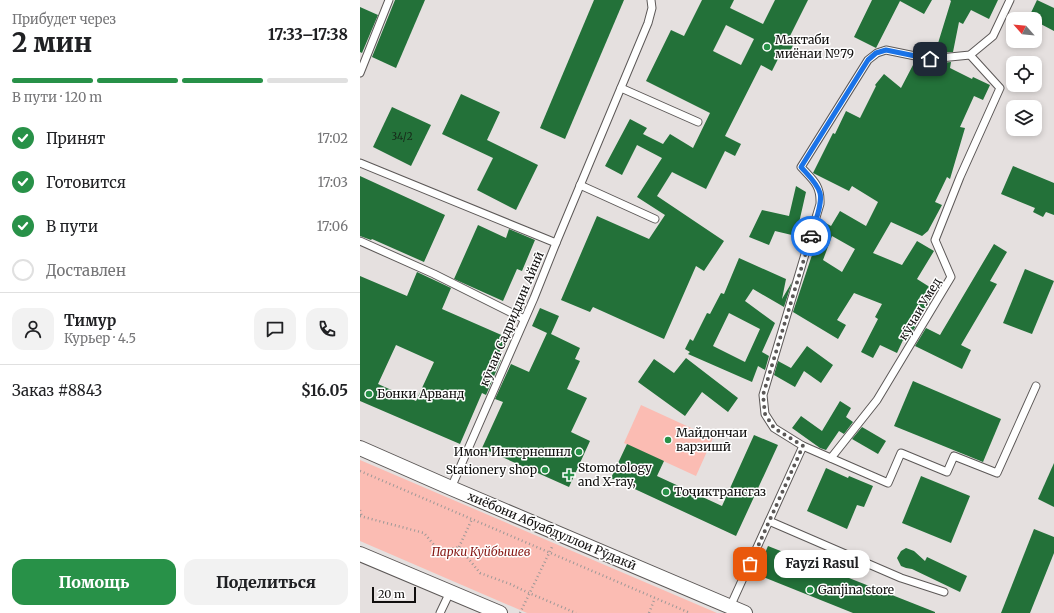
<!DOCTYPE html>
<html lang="ru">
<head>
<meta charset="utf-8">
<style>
  :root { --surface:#fff; --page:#f2f2f2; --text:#202124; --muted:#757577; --line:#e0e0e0; --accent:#289148 }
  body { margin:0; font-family:Merriweather,serif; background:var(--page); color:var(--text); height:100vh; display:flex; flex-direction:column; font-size:15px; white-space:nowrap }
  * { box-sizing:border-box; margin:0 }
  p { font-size:13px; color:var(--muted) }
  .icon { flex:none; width:22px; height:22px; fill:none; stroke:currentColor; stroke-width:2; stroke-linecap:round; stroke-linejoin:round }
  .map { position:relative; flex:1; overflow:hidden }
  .sheet { display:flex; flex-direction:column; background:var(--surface); width:360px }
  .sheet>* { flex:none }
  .needle { width:26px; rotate:297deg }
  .fabs { position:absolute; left:646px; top:12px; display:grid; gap:8px }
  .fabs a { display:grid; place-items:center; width:36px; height:36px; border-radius:8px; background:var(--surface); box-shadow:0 2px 6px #0003; font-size:20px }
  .scale { position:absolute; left:12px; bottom:10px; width:44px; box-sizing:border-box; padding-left:4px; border:2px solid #110f0e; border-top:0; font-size:11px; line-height:14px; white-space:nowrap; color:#110f0e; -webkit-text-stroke:3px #fff; paint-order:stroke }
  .pin { position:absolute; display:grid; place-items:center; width:34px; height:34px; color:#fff; margin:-17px; border-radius:8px; box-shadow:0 2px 6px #0006 }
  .courier { position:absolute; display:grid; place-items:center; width:40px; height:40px; margin:-20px; border:3px solid #1a73e8; border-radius:50%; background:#fff; color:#222; box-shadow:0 1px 5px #0007 }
  .bubble { position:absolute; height:28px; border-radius:12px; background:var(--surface); box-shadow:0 2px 6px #0003; font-size:13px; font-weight:800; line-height:28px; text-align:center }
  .summary em { font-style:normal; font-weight:800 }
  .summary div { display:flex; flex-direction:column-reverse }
  .summary { display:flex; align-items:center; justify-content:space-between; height:68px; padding:0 12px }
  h1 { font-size:26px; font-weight:800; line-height:30px }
  .bar { display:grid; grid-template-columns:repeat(4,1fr); gap:6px 4px; align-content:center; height:48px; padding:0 12px }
  .bar i { height:5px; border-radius:3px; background:var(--line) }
  .bar .active { background:var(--accent) }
  .bar p { grid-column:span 4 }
  .line { display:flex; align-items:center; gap:10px; padding:0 12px; border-top:1px solid var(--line) }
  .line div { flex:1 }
  .round { display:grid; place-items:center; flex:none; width:42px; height:42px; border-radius:12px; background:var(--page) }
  ol { padding:0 12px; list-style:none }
  li { display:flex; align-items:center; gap:12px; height:44px }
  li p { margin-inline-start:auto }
  li .icon { padding:4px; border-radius:50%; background:var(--accent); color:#fff; stroke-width:4 }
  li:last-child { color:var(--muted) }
  li i { width:22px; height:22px; border:2px solid var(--line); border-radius:50% }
  .action { display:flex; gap:8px; margin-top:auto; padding:8px 12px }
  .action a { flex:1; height:46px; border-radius:12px; background:var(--accent); color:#fff; font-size:16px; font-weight:800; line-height:46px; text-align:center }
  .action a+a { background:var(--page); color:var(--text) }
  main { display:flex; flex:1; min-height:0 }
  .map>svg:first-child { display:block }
  .green { fill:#fbbcb3 }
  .building { fill:#237139; fill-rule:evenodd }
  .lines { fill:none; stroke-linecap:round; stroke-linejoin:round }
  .lane-casing { stroke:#5c5857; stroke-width:9 }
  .street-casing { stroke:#5c5857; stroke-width:16 }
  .path { stroke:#9c9897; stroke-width:2.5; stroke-dasharray:1 3; stroke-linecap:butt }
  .lane { stroke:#fff; stroke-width:7 }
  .street { stroke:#fff; stroke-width:14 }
  .done { stroke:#5b5857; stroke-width:4; stroke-dasharray:0 7.2 }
  .route { stroke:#1a73e8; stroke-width:5 }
  .poi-dot { fill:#289148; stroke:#fff; stroke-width:1.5 }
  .labels { text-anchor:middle; stroke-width:3; stroke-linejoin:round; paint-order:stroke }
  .number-label { font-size:10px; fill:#162819 }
  .poi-label { font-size:12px; fill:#110f0e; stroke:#fff; text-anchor:start }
  .street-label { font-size:12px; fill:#110f0e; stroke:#fff }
  .park-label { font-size:12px; font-style:italic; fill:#861814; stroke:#fff }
</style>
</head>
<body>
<main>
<section class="sheet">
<div class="summary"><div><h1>2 мин</h1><p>Прибудет через</p></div><em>17:33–17:38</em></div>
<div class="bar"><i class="active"></i><i class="active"></i><i class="active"></i><i></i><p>В пути · 120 m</p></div>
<ol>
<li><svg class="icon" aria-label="check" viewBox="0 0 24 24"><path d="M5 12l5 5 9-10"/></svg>Принят<p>17:02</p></li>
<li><svg class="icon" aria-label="check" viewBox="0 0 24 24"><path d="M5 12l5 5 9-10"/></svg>Готовится<p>17:03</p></li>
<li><svg class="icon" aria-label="check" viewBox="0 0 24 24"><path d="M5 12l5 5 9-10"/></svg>В пути<p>17:06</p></li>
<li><i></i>Доставлен</li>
</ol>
<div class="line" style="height:72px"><a class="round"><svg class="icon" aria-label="person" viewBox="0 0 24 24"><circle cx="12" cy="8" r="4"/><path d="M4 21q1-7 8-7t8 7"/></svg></a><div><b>Тимур</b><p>Курьер · 4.5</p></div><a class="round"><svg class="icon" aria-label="chat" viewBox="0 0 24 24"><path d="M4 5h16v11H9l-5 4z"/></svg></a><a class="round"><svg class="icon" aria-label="phone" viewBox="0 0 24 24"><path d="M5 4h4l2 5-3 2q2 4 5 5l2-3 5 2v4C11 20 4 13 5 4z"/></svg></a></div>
<div class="line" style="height:52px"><div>Заказ #8843</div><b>$16.05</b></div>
<div class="action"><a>Помощь</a><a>Поделиться</a></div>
</section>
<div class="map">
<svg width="694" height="613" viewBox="0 0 694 613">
  <rect width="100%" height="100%" fill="#e5e0df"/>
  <g class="green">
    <polygon points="281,405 353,438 336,476 264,443"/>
    <polygon points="0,460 357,613 167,613 0,541"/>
  </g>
  <g class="building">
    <polygon points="35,0 65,0 36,68 12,57"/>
    <polygon points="234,0 264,0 205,139 180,128"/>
    <path d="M342 0H374L370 8 403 24 415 0H448L428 40 434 43 429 54 422 51 412 71 401 65 365 136 381 144 375 156 365 151 346 189 312 172 297 196 364 241 344 271 336 266 304 339 233 307 230 312 201 300 237 216 289 239 305 215 277 197 302 158 277 145 262 175 245 166 270 119 287 128 283 134 303 144 310 134 333 148 350 113 286 81 311 30 324 36ZM366 25 394 39 381 65 353 51Z"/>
    <polygon points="512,0 572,0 564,14 540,1 516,48 494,37"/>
    <polygon points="590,0 638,0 629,19 611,10 603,24 599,22 593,52 575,53 591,1"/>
    <polygon points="677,0 694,8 694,31 675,21 675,19 668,19"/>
    <polygon points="0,7 18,15 2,53 0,52"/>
    <path d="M591 62 590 68 612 79 613 77 630 85 623 100 614 96 600 127 605 128 590 179 587 177 575 202 582 205 568 231 562 236 531 222 513 253 542 265 557 241 574 251 557 279 576 291 555 323 557 324 546 342 543 340 537 353 520 345 513 358 501 352 518 319 515 317 522 304 494 293 477 320 486 325 478 339 433 312 457 240 455 239 464 222 471 226 480 211 506 226 518 202 492 186 489 191 453 173 473 133 475 134 486 111 500 118 516 86 515 85 524 74 541 88 553 65 562 70 564 65 571 66 572 64ZM472 236 495 249 482 272 463 260Z"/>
    <polygon points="101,94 140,112 127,140 178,165 156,210 117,190 133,158 82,134"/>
    <polygon points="32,107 71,125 51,166 13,147"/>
    <polygon points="653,166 694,183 694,215 686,212 683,217 673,212 675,208 641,194"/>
    <polygon points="0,176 85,215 64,262 12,239 11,240 0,236"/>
    <polygon points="436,186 446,192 436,236 415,231 409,245 389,237 402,210 429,216"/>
    <polygon points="118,225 146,238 149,229 175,240 162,271 157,269 143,301 94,279"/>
    <polygon points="634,244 647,252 630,281 637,284 601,345 611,350 602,369 555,346 566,328 580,335"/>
    <path d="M379 258 426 279 422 299 432 282 424 307 393 289 385 301 415 323 402 352 409 356 405 370 398 366 392 382 328 354 330 352 325 349 330 339 333 341 347 313 350 314 361 293 364 294ZM369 313 400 329 385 362 353 346Z"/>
    <polygon points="665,269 694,281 672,334 643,323"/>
    <path d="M57 272 91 288 82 309 146 337 137 358 141 360 126 395 122 393 100 444 0 401V276L47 296ZM36 345 74 362 56 401 18 384Z"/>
    <polygon points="180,308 199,316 191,334 220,348 215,359 220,361 207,389 227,398 211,432 230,441 209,487 122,448 143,402 135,399 151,364 169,372 187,333 172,326"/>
    <polygon points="447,346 473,365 461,383 444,371 435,387 414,375 418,361 431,368"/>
    <polygon points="326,358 378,398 368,412 342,392 325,416 278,382 294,359 314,373"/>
    <polygon points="553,381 641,419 623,462 534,426"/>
    <polygon points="480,401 491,408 486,417 493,422 484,434 479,431 466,450 460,448 432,428 441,416 462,431"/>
    <polygon points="502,427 526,441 518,454 492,439"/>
    <polygon points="394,435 418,445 376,536 251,478 267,444 304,461 297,476 362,506"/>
    <polygon points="694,463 694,507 678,499"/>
    <polygon points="466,468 488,478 489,476 513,486 504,507 497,505 487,529 447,511"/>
    <polygon points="561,476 610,496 591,543 542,523"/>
    <polygon points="674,529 694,537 694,553 670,613 641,613"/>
    <polygon points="408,546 575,612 575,613 493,613 396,574"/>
    <polygon points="546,548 554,551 565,561 567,557 607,576 600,592 552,569 546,568 541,566 537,558 541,551"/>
  </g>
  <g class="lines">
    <defs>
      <g id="lane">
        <polyline points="0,73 29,0"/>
        <polyline points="261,88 338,122"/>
        <polyline points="0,163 196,243 174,298 91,488"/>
        <polyline points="220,185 295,219"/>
        <polyline points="0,241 74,274 164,319"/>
        <polyline points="196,243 288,23 292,8 291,0"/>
        <polyline points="443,446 528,483 541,453 587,472 594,456 637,473 676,386"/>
        <polyline points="471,458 517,400 591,277 575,240 600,177 640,88 610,55"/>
        <polyline points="409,521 541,578 584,592"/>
        <path d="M370 607 443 446 414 428 405 414 403 395 460 204C461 185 453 180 441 167L508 60 517 53 526 50 570 59 610 55 633 36 650 0"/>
        <polyline points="80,613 90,592"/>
      </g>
      <g id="street">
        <polyline points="0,448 91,488 385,613"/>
        <polyline points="0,554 140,613"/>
      </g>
    </defs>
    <use href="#lane" class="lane-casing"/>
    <use href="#street" class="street-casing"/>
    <g class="path">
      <polyline points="0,471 330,613"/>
      <polyline points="0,510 2,517"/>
      <polyline points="0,516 64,533 80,552 99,547 120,573 150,584 169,593 216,613"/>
      <polyline points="99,547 112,519"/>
      <polyline points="160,613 193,545"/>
      <polyline points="289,613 295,598"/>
    </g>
    <use href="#lane" class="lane"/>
    <use href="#street" class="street"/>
  </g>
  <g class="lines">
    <polyline class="done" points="390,564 443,446 414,428 405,414 403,395 451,236"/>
    <path class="route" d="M451 236C454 224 463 204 460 193 457 183 448 175 441 167L508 60 516 53 526 50 570 59"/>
  </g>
  <g class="poi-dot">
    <circle cx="407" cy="47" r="4"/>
    <circle cx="9" cy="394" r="4"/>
    <circle cx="308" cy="440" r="4"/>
    <circle cx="219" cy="452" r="4"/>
    <circle cx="185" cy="470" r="4"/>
    <path d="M207 469h4v4h4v4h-4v4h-4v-4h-4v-4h4z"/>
    <circle cx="306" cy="492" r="4"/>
    <circle cx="450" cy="590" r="4"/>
  </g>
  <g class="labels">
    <g class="number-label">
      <text x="42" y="140">34/2</text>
    </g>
    <g class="poi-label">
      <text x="415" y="44">Мактаби<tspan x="415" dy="14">миёнаи №79</tspan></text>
      <text x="17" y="398">Бонки Арванд</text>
      <text x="316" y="437">Майдончаи<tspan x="316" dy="14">варзишӣ</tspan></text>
      <text x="211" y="456" text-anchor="end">Имон Интернешнл</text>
      <text x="218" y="472">Stomotology<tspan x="218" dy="14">and X-ray,</tspan></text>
      <text x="177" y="474" text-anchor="end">Stationery shop</text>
      <text x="314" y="496">Тоҷиктрансгаз</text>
      <text x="458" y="594">Ganjina store</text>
    </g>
    <g class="street-label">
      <text transform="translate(560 309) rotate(-59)" y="4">кӯчаи Умед</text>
      <text transform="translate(152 319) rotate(-67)" y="4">кӯчаи Садриддин Айнӣ</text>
      <text transform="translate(192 531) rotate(23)" y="4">хиёбони Абуабдуллои Рӯдакӣ</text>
    </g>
    <g class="park-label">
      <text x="121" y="556">Парки Куйбышев</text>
    </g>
  </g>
</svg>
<div class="fabs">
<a><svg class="needle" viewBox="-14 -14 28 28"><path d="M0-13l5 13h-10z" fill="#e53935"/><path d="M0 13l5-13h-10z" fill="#757577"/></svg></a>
<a><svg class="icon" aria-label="locate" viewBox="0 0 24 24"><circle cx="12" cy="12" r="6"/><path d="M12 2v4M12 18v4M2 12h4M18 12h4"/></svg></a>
<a><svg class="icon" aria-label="layers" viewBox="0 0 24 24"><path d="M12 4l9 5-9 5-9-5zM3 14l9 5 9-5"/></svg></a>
</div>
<div class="scale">20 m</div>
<div class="pin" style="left:390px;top:564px;background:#ea580c"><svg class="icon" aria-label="bag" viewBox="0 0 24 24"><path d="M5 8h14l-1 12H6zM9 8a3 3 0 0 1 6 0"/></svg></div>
<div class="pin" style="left:570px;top:59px;background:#1f2937"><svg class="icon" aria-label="home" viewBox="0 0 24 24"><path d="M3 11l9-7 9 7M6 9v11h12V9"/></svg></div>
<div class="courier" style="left:451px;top:236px"><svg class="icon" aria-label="car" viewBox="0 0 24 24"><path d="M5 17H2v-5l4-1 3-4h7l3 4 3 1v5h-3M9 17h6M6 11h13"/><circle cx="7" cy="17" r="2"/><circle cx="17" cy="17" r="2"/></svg></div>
<div class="bubble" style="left:414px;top:550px;width:96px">Fayzi Rasul</div>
</div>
</main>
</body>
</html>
